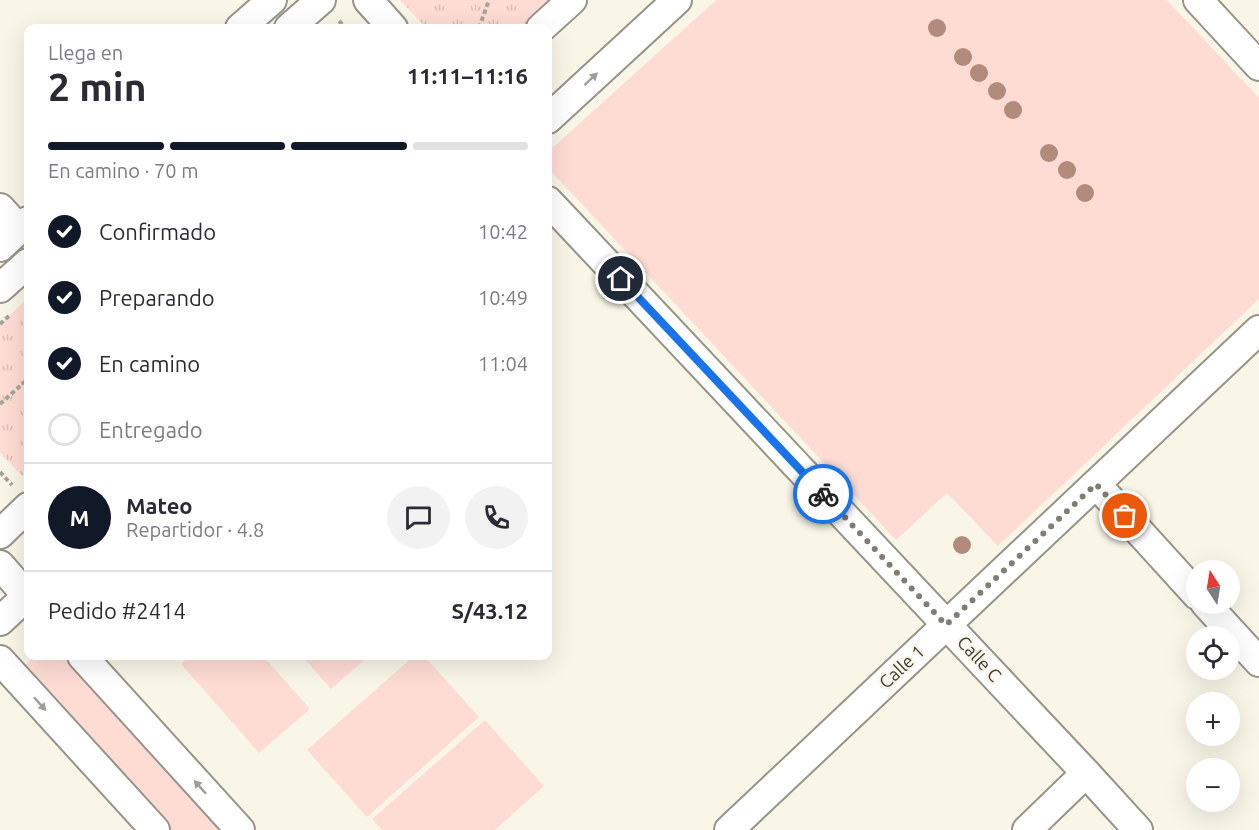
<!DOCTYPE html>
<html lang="es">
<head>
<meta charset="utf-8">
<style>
  :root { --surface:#fff; --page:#f2f2f3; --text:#2b2b33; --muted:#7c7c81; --line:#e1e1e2; --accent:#111827 }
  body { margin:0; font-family:Ubuntu,sans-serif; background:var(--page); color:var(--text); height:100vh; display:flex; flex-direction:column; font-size:22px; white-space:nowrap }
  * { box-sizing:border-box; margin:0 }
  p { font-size:20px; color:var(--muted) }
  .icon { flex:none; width:33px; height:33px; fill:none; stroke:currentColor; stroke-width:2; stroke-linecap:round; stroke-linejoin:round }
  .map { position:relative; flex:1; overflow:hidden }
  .drawer { position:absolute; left:24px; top:24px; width:528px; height:636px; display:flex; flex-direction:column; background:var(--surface); border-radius:12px; box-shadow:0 6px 24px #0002 }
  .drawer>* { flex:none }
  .needle { width:39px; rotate:348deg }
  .fabs { position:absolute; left:1186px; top:560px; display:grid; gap:12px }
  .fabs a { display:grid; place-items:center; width:54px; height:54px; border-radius:50%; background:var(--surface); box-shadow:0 6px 24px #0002; font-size:30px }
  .pin { position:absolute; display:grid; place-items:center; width:51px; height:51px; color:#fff; margin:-26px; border:3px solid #fff; border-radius:50%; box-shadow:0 2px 6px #0007 }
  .courier { position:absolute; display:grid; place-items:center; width:60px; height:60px; margin:-30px; border:4px solid #1a73e8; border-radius:50%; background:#fff; color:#222; box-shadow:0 2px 8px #0007 }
  .summary em { font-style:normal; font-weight:700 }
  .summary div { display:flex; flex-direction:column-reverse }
  .summary { display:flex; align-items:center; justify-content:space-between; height:102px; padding:0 24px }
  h1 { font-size:39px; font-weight:700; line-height:45px }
  .bar { display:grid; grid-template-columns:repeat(4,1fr); gap:9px 6px; align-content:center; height:72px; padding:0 24px }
  .bar i { height:8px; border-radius:4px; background:var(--line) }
  .bar .selected { background:var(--accent) }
  .bar p { grid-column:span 4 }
  .line { display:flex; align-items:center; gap:15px; padding:0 24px; border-top:2px solid var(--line) }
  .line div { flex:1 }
  .round { display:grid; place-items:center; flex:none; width:63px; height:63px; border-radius:32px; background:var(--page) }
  ol { padding:0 24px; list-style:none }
  li { display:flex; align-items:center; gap:18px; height:66px }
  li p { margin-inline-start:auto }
  li .icon { padding:6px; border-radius:50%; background:var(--accent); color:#fff; stroke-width:4 }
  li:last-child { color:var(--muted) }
  li i { width:33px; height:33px; border:3px solid var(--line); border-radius:50% }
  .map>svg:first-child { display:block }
  .green { fill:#fedcd4 }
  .park { fill:url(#park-tufts) }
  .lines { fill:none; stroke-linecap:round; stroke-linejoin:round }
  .minor-casing { stroke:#969487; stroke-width:32 }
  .path { stroke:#a5a399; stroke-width:4; stroke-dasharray:4.5 3; stroke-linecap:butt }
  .minor { stroke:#fff; stroke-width:28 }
  .tree { fill:#b38b7c }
  .oneway { fill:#9e9e9b }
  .done { stroke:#7f7d75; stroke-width:6; stroke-dasharray:0 10.8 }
  .route { stroke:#1a73e8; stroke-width:8 }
  .labels { text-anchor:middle; stroke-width:4.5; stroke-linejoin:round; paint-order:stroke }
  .street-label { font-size:18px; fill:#3d3c37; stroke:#f9f6e8 }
</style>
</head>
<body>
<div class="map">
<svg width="1259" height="830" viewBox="0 0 1259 830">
  <defs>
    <pattern id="park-tufts" width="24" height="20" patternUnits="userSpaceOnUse" patternTransform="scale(1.5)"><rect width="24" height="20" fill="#fedcd4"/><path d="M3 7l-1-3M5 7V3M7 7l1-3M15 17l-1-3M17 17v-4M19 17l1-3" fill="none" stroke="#dbbeb7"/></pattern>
  </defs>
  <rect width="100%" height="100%" fill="#f9f6e8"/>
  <g class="green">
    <polygon points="716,0 1167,0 1259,98 1259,299 998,546 947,493 896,540 548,168 548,152"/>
    <polygon points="35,656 61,656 220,830 171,830 22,668"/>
    <polygon points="191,656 263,656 310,709 259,753 181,664"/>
    <polygon points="302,656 369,656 331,689"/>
    <polygon points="414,656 424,656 479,717 367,817 307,750"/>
    <polygon points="485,720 544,786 495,830 382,830 372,819"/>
  </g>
  <g class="park">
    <polygon points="400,0 558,0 526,28 426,28"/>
    <polygon points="28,298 28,470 22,476 0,453 0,324"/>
  </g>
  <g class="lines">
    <defs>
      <g id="minor">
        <polyline points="368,0 393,28"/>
        <polyline points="1198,0 1259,66"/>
        <polyline points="240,28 272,0"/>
        <polyline points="289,28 321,0"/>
        <polyline points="541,28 572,0"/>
        <polyline points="548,119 677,0"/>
        <polyline points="548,201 1086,773 1138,830"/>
        <polyline points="0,208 19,229"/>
        <polyline points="0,247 28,221"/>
        <polyline points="0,288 28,263"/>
        <polyline points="1096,484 1197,595"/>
        <polyline points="0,534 28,507"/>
        <polyline points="0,565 28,597"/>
        <polyline points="1205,603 1259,662"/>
        <polyline points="0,621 28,595"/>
        <polyline points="82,656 240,830"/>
        <polyline points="0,660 155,830"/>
        <polyline points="729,830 1259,330"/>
        <polyline points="1027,830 1086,773"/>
      </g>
    </defs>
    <use href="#minor" class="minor-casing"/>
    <g class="path">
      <polyline points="339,21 346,28"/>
      <polyline points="479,28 489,0"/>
      <polyline points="0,324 11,314"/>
      <polyline points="0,404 28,379"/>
      <polyline points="0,472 12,485"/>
    </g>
    <use href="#minor" class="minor"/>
  </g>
  <g class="tree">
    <circle cx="937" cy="28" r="9"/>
    <circle cx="963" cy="57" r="9"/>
    <circle cx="979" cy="73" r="9"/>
    <circle cx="997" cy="91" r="9"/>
    <circle cx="1013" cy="110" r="9"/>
    <circle cx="1049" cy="153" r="9"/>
    <circle cx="1067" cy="170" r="9"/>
    <circle cx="1085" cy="193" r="9"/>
    <circle cx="962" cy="545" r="9"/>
  </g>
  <defs><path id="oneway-solid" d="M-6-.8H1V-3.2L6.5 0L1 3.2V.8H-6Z" transform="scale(1.5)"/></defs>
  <g class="oneway">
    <use href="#oneway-solid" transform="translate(591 79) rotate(-43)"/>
    <use href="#oneway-solid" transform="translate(40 704) rotate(48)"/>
    <use href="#oneway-solid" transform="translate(200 787) rotate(-132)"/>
  </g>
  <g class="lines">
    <polyline class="done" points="823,494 946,625 1096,484 1125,516"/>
    <polyline class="route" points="621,279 823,494"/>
  </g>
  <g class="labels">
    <g class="street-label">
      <text transform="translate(979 659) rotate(47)" y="6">Calle C</text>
      <text transform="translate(902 667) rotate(-43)" y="6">Calle 1</text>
    </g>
  </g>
</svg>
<div class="fabs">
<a><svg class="needle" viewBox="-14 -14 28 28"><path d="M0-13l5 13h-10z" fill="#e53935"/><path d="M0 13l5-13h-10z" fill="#7c7c81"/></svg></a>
<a><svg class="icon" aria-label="locate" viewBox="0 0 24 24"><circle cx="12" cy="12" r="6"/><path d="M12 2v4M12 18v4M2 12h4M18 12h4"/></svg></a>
<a>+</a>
<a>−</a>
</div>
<div class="pin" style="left:1125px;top:516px;background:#ea580c"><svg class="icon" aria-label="bag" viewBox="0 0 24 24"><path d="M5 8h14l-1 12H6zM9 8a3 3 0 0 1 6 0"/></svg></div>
<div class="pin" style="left:621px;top:279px;background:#1f2937"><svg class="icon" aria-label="home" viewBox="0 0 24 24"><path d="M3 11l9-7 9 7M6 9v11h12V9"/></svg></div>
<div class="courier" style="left:823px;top:494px"><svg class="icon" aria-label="bike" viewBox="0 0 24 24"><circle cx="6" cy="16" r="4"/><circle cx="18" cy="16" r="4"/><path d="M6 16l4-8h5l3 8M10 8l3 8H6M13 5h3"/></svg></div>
<section class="drawer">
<div class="summary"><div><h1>2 min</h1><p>Llega en</p></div><em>11:11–11:16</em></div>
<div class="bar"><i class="selected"></i><i class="selected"></i><i class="selected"></i><i></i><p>En camino · 70 m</p></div>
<ol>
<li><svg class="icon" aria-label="check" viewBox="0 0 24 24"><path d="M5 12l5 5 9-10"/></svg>Confirmado<p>10:42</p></li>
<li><svg class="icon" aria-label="check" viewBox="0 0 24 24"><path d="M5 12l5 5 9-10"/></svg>Preparando<p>10:49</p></li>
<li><svg class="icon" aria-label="check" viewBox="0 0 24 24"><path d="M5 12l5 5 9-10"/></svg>En camino<p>11:04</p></li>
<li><i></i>Entregado</li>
</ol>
<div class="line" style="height:108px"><b class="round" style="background:var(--accent);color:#fff">M</b><div><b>Mateo</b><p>Repartidor · 4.8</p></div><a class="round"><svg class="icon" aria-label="chat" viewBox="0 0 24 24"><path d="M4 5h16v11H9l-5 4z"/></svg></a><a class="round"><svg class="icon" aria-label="phone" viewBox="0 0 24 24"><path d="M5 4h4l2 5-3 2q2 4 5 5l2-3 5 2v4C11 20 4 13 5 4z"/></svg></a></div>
<div class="line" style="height:78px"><div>Pedido #2414</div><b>S/43.12</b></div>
</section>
</div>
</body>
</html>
